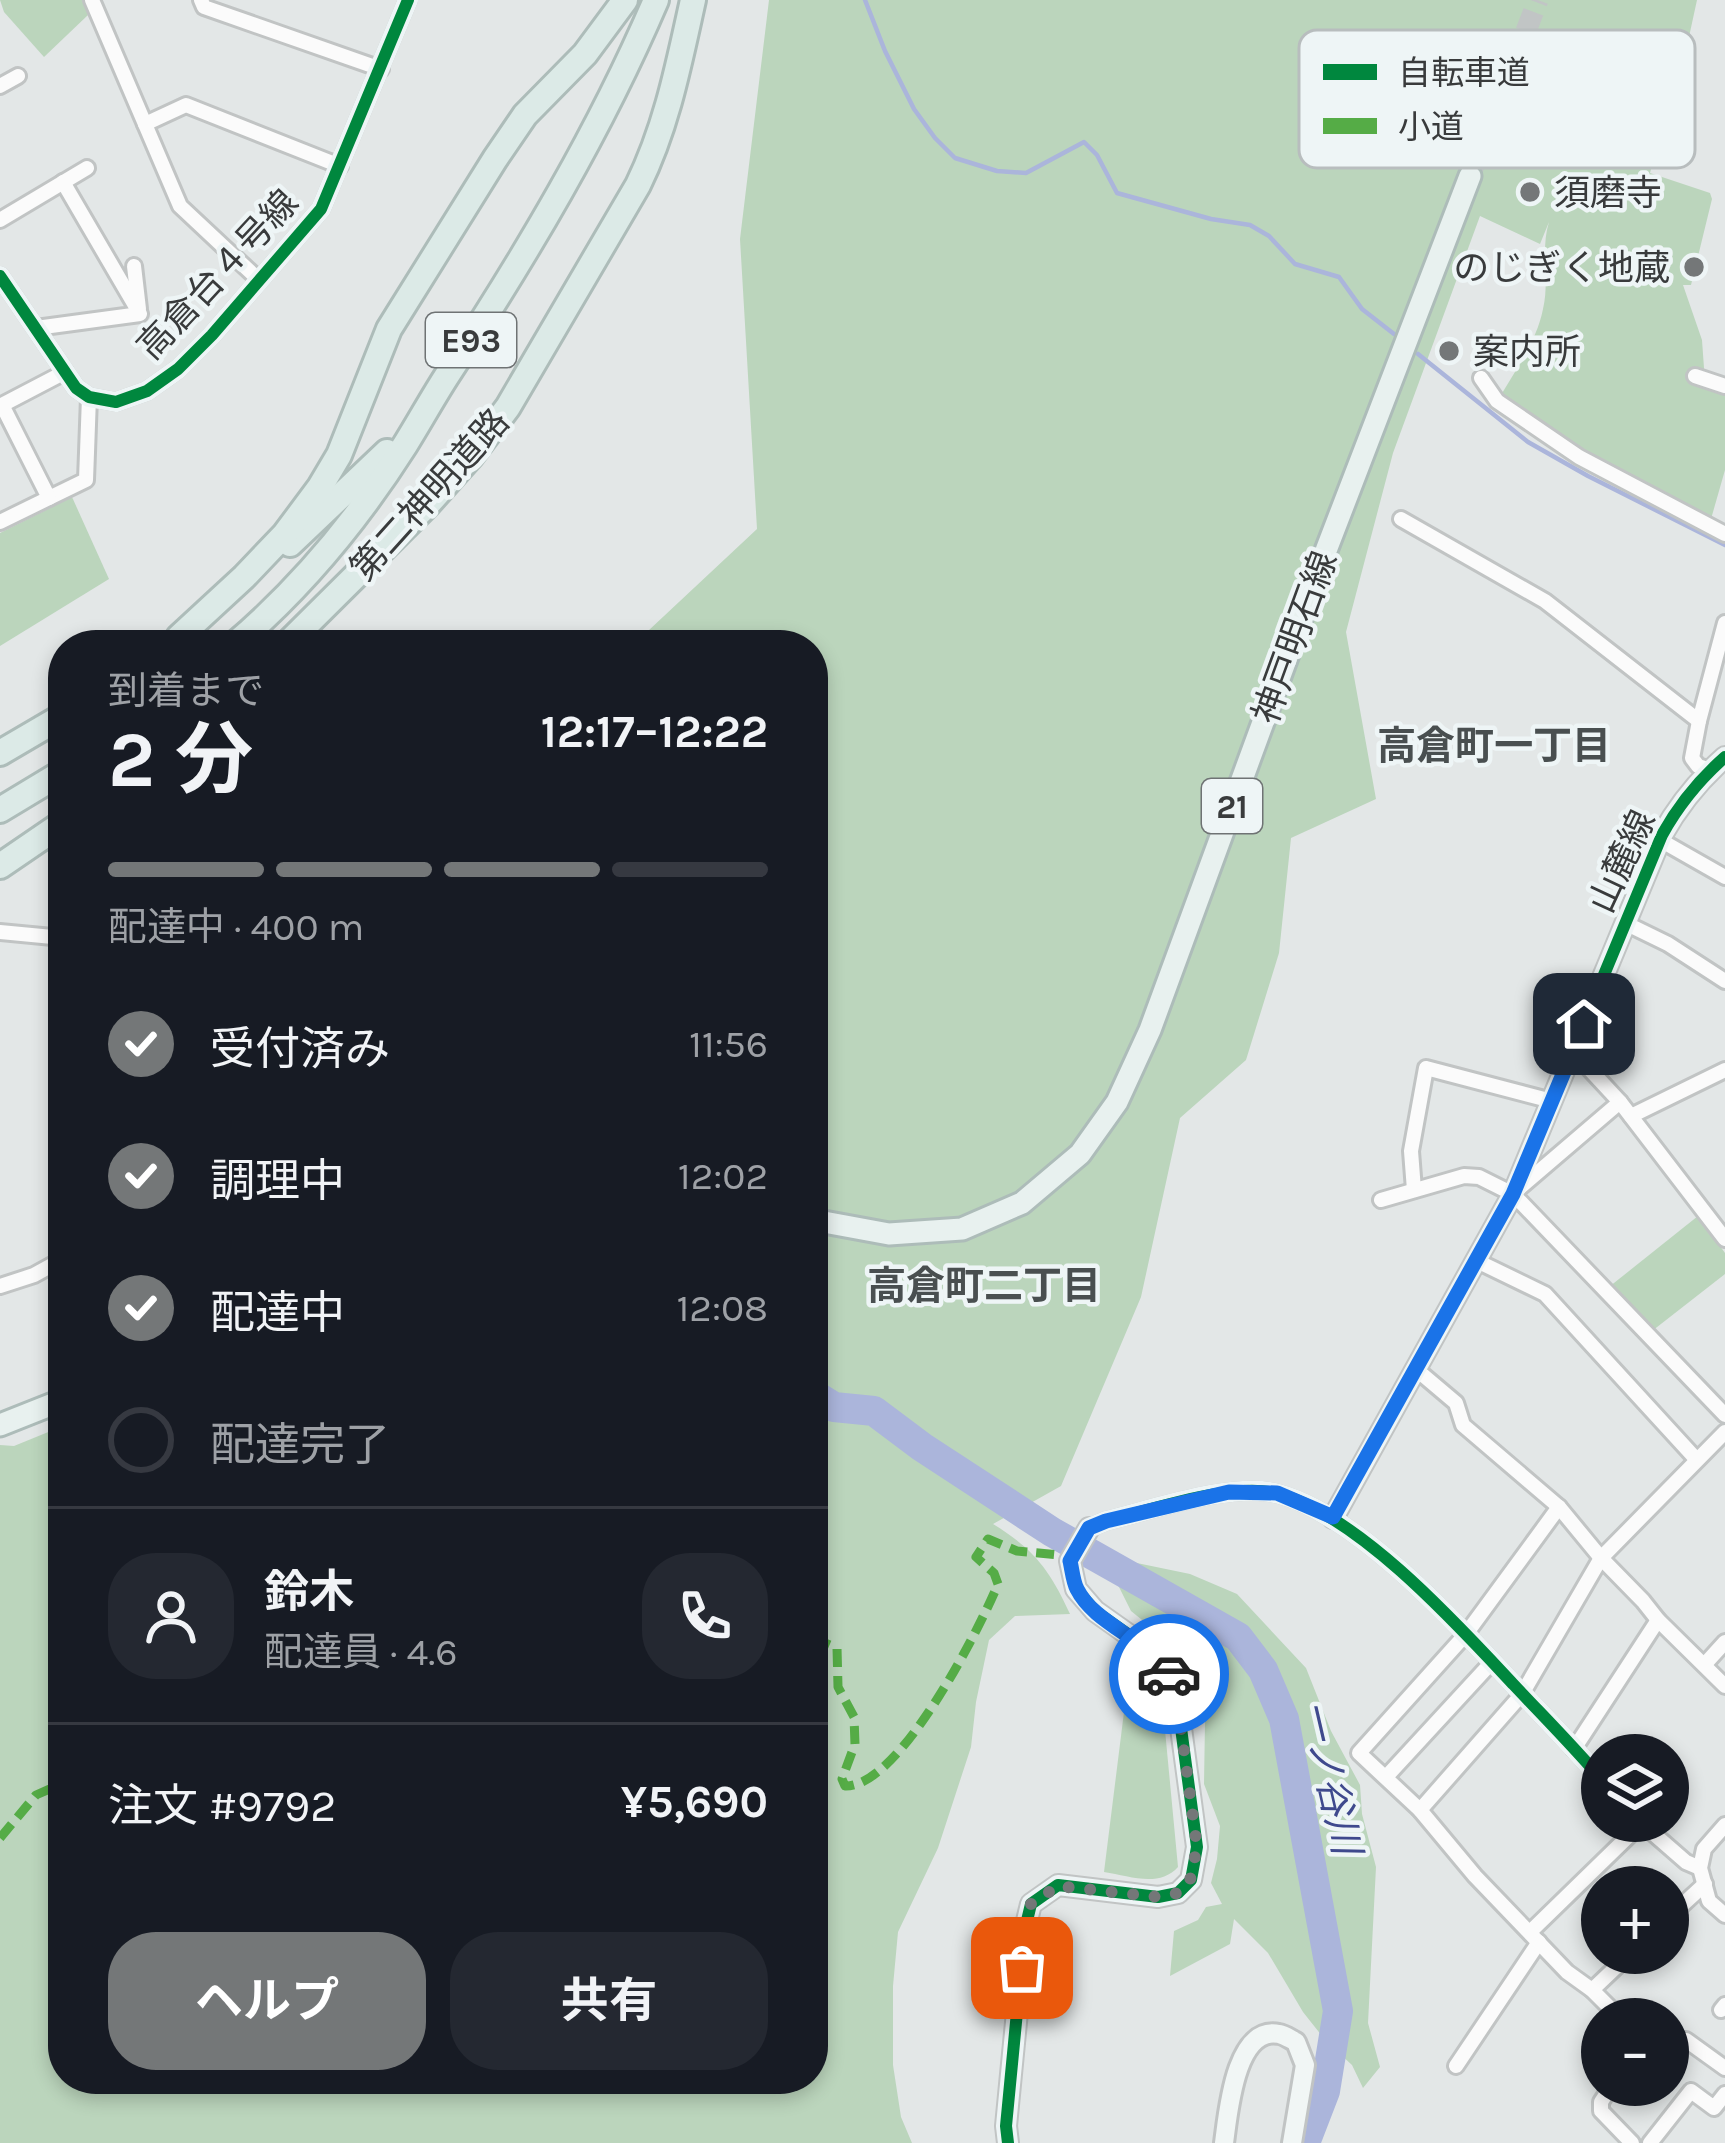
<!DOCTYPE html>
<html lang="ja">
<head>
<meta charset="utf-8">
<style>
  :root { --surface:#171b24; --page:#242831; --text:#f1f3f6; --muted:#9ea1a6; --line:#363941; --accent:#747778 }
  body { margin:0; font-family:Karla,"Noto Sans JP",sans-serif; background:var(--page); color:var(--text); height:100vh; display:flex; flex-direction:column; font-size:45px; white-space:nowrap }
  * { box-sizing:border-box; margin:0 }
  p { font-size:39px; color:var(--muted) }
  .icon { flex:none; width:66px; height:66px; fill:none; stroke:currentColor; stroke-width:2; stroke-linecap:round; stroke-linejoin:round }
  .map { position:relative; flex:1; overflow:hidden }
  .details { position:absolute; left:48px; top:630px; width:780px; height:1464px; display:flex; flex-direction:column; background:var(--surface); border-radius:48px; box-shadow:0 6px 18px #0003 }
  .details>* { flex:none }
  .buttons { position:absolute; left:1581px; top:1734px; display:grid; gap:24px }
  .buttons a { display:grid; place-items:center; width:108px; height:108px; border-radius:50%; background:var(--surface); box-shadow:0 6px 18px #0003; font-size:60px }
  .pin { position:absolute; display:grid; place-items:center; width:102px; height:102px; color:#fff; margin:-51px; border-radius:24px; box-shadow:0 6px 18px #0006 }
  .courier { position:absolute; display:grid; place-items:center; width:120px; height:120px; margin:-60px; border:9px solid #1a73e8; border-radius:50%; background:#fff; color:#222; box-shadow:0 3px 15px #0007 }
  .overview em { font-style:normal; font-weight:700 }
  .overview div { display:flex; flex-direction:column-reverse }
  .overview { display:flex; align-items:center; justify-content:space-between; height:204px; padding:0 60px }
  h1 { font-size:78px; font-weight:700; line-height:90px }
  .bar { display:grid; grid-template-columns:repeat(4,1fr); gap:18px 12px; align-content:center; height:144px; padding:0 60px }
  .bar i { height:15px; border-radius:9px; background:var(--line) }
  .bar .current { background:var(--accent) }
  .bar p { grid-column:span 4 }
  .line { display:flex; align-items:center; gap:30px; padding:0 60px; border-top:3px solid var(--line) }
  .line div { flex:1 }
  .round { display:grid; place-items:center; flex:none; width:126px; height:126px; border-radius:48px; background:var(--page) }
  ol { padding:0 60px; list-style:none }
  li { display:flex; align-items:center; gap:36px; height:132px }
  li p { margin-inline-start:auto }
  li .icon { padding:12px; border-radius:50%; background:var(--accent); color:#fff; stroke-width:4 }
  li:last-child { color:var(--muted) }
  li i { width:66px; height:66px; border:6px solid var(--line); border-radius:50% }
  .button { display:flex; gap:24px; margin-top:auto; padding:24px 60px }
  .button a { flex:1; height:138px; border-radius:48px; background:var(--accent); color:#fff; font-size:48px; font-weight:700; line-height:138px; text-align:center }
  .button a+a { background:var(--page); color:var(--text) }
  .map>svg:first-child { display:block }
  .green { fill:#bbd5bc }
  .lines { fill:none; stroke-linecap:round; stroke-linejoin:round }
  .stream { stroke:#abb5db; stroke-width:4.5 }
  .river { stroke:#abb5db; stroke-width:30 }
  .primary-tunnel { stroke:#c1c5c5; stroke-width:21; stroke-dasharray:21 10; stroke-linecap:butt }
  .street-casing { stroke:#c1c4c4; stroke-width:20 }
  .secondary-casing { stroke:#c1c4c4; stroke-width:24 }
  .primary-casing { stroke:#adbcb9; stroke-width:27 }
  .highway-casing { stroke:#adbcb9; stroke-width:30 }
  .street { stroke:#fbfbfb; stroke-width:14 }
  .secondary { stroke:#f1f6f5; stroke-width:18 }
  .primary { stroke:#e8f1ef; stroke-width:21 }
  .highway { stroke:#dceae7; stroke-width:24 }
  .quiet { stroke:#55ac46; stroke-width:9; stroke-dasharray:18 9; stroke-linecap:butt }
  .cycleway-casing { stroke:#eef5f6; stroke-width:20 }
  .cycleway { stroke:#00873e; stroke-width:12 }
  .done { stroke:#747778; stroke-width:12; stroke-dasharray:0 21.6 }
  .route { stroke:#1a73e8; stroke-width:15 }
  .poi-dot { fill:#747778; stroke:#eef5f6; stroke-width:4.5 }
  .labels { text-anchor:middle; stroke-width:9; stroke-linejoin:round; paint-order:stroke }
  .shield { fill:#eef5f6; stroke:#6f7374; stroke-width:3 }
  .shield-label { font-size:33px; font-weight:bold; fill:#393b3c }
  .poi-label { font-size:36px; fill:#393b3c; stroke:#eef5f6; text-anchor:start }
  .street-label { font-size:36px; fill:#393b3c; stroke:#eef5f6 }
  .neighbourhood-label { font-size:39px; font-weight:bold; fill:#494f50; stroke:#eef5f6 }
  .water-label { font-size:39px; font-style:italic; fill:#3f498d; stroke:#eef5f6 }
  .key { fill:#eef5f6; stroke:#b8bdbe; stroke-width:3 }
  .key-label { font-size:33px; fill:#393b3c }
</style>
</head>
<body>
<div class="map">
<svg width="1725" height="2143" viewBox="0 0 1725 2143">
  <rect width="100%" height="100%" fill="#e3e7e7"/>
  <g class="green">
    <polygon points="0,0 82,0 88,15 44,57 4,12"/>
    <path d="M769 0H1697L1682 69H1679L1676 76 1650 173 1710 193 1712 199 1691 285H1683L1702 340 1705 382 1725 389V470L1711 519 1565 439 1501 395C1517 368 1537 340 1543 309 1550 280 1540 251 1549 222L1540 244 1480 216 1393 453 1346 632 1376 799 1291 838 1279 953 1246 1060 1180 1118 1141 1297 1061 1486 993 1524C1034 1549 1050 1570 1070 1614L1015 1616 989 1640 976 1702 971 1747 938 1848 898 1932 893 1986V2065L901 2117 912 2143H0V1445L14 1446 63 1426V2079H813V645H633L757 529 740 239Z"/>
    <polygon points="72,497 109,579 0,646 0,533"/>
    <polygon points="1698,1216 1725,1253 1725,1274 1652,1331 1609,1287"/>
    <polygon points="1132,1562 1190,1574 1237,1594 1306,1668 1331,1731 1360,1785 1362,1814 1376,1867 1368,2023 1380,2067 1363,2088 1352,2065 1326,2041 1303,2012 1268,1953 1234,1919 1230,1944 1170,1976 1174,1931 1198,1920 1206,1907 1222,1904 1211,1883 1217,1859 1220,1826 1204,1784 1205,1722 1190,1674 1163,1637 1131,1611 1116,1581"/>
    <path d="M1140 1670 1152 1675 1161 1688 1178 1867C1159 1888 1130 1876 1104 1872L1129 1672Z"/>
  </g>
  <g class="lines">
    <g class="stream">
      <polyline points="865,0 885,51 914,109 935,138 955,158 997,171 1026,173 1084,142 1097,155 1117,193 1211,219 1250,225 1269,236 1295,264 1339,277 1362,309 1394,334"/>
      <polyline points="1418,354 1528,442 1588,476 1725,545"/>
    </g>
    <polyline class="river" points="813,1394 834,1407 874,1411 922,1447 1052,1532 1238,1637 1263,1670 1284,1719 1338,2011 1325,2091 1305,2143"/>
    <polyline class="primary-tunnel" points="1470,176 1538,0"/>
    <defs>
      <g id="street">
        <polyline points="92,0 180,206 259,280"/>
        <polyline points="201,0 204,7 381,69"/>
        <polyline points="0,86 18,76"/>
        <polyline points="145,124 186,105 340,166"/>
        <polyline points="0,220 87,168"/>
        <polyline points="134,266 139,309"/>
        <polyline points="0,276 76,388 89,397 116,402 147,391 178,369 212,335 321,209 408,0"/>
        <polyline points="36,328 140,314 63,182"/>
        <polyline points="1695,376 1725,386"/>
        <polyline points="1481,378 1497,401 1579,457 1725,534"/>
        <polyline points="0,406 65,372"/>
        <polyline points="49,498 86,480 89,397"/>
        <polyline points="1401,519 1545,601 1699,721"/>
        <polyline points="0,522 49,498 2,405"/>
        <polyline points="1710,770 1698,766 1692,758 1699,721 1725,623"/>
        <polyline points="1660,840 1725,877"/>
        <polyline points="1625,923 1668,944 1725,981"/>
        <polyline points="0,932 63,938"/>
        <polyline points="1572,1054 1581,1060 1620,1102 1725,1239"/>
        <polyline points="1631,1116 1725,1070"/>
        <polyline points="1414,1190 1411,1151 1426,1068 1552,1101"/>
        <polyline points="1516,1191 1620,1102"/>
        <polyline points="1381,1200 1464,1176 1479,1177 1513,1194 1725,1415"/>
        <polyline points="1477,1261 1545,1294 1696,1459"/>
        <polyline points="0,1286 34,1275 63,1259"/>
        <polyline points="1417,1370 1456,1403 1463,1425 1559,1507 1601,1558 1643,1601 1658,1620 1725,1686"/>
        <polyline points="1559,1507 1466,1634 1359,1753 1420,1810 1475,1876 1567,1972 1592,1990 1621,2019"/>
        <path d="M1089 1528 1106 1521C1152 1510 1234 1481 1279 1494 1359 1516 1457 1624 1514 1685 1543 1716 1574 1747 1602 1780"/>
        <polyline points="1705,1664 1725,1642"/>
        <polyline points="1574,1749 1658,1620"/>
        <polyline points="1386,1777 1492,1662"/>
        <polyline points="1420,1810 1522,1694 1601,1558 1725,1432"/>
        <polyline points="1639,1821 1686,1862 1700,1868"/>
        <polyline points="1725,1825 1704,1849 1700,1868 1709,1901 1725,1915"/>
        <polyline points="1668,1918 1705,1884"/>
        <polyline points="1530,1932 1641,1824"/>
        <polyline points="1592,1990 1631,1953"/>
        <polyline points="1721,2010 1725,2005"/>
        <polyline points="1668,2050 1677,2041 1686,2040 1725,2068"/>
        <polyline points="1456,2066 1539,1942"/>
        <polyline points="1612,2085 1601,2102 1601,2111 1632,2143"/>
        <polyline points="1650,2143 1691,2091 1714,2108 1725,2094"/>
      </g>
      <g id="secondary">
        <path d="M1333 1518 1513 1194 1662 835C1678 806 1700 779 1725 757"/>
        <polyline points="1008,2143 1006,2126 1025,1929 1031,1904 1058,1885 1158,1897 1178,1893 1191,1880 1197,1847 1176,1691 1167,1670 1150,1650 1095,1611 1076,1589 1070,1561 1089,1528"/>
        <path d="M1224 2143C1228 2114 1235 2025 1279 2034 1285 2035 1290 2039 1296 2042L1305 2065 1292 2143"/>
      </g>
      <g id="primary">
        <polyline points="813,1220 889,1234 962,1229 1022,1203 1080,1154 1117,1102 1150,1030 1327,548 1470,176"/>
        <polyline points="0,1425 63,1400"/>
      </g>
      <g id="highway">
        <polyline points="290,544 387,452"/>
        <polyline points="179,637 244,577 285,534 320,487 339,455 389,329 495,159 525,115 585,54 625,0"/>
        <path d="M234 645C301 588 358 519 405 445 420 421 433 397 448 374 526 255 600 131 656 0"/>
        <path d="M286 645 428 504 471 456 508 407 638 185C667 126 679 63 693 0"/>
        <polyline points="0,753 63,716"/>
        <polyline points="0,810 63,772"/>
        <polyline points="0,866 63,823"/>
      </g>
    </defs>
    <use href="#street" class="street-casing"/>
    <use href="#secondary" class="secondary-casing"/>
    <use href="#primary" class="primary-casing"/>
    <use href="#highway" class="highway-casing"/>
    <use href="#street" class="street"/>
    <use href="#secondary" class="secondary"/>
    <use href="#primary" class="primary"/>
    <use href="#highway" class="highway"/>
    <g class="quiet">
      <path d="M813 1638 837 1648 838 1687 854 1717 855 1744 842 1779 845 1786C899 1788 979 1630 998 1584L994 1573 976 1557 988 1539 1017 1551 1059 1555"/>
      <polyline points="0,1838 36,1795 63,1783"/>
    </g>
    <defs>
      <g id="cycleway">
        <polyline points="0,276 76,388 89,397 116,402 147,391 178,369 212,335 321,209 408,0"/>
        <path d="M1333 1518 1513 1194 1662 835C1678 806 1700 779 1725 757"/>
        <path d="M1008 2143 1006 2126 1025 1929 1031 1904 1058 1885 1158 1897 1178 1893 1191 1880 1197 1847 1176 1691 1167 1670 1150 1650 1095 1611 1076 1589 1070 1561 1089 1528 1106 1521C1152 1510 1234 1481 1279 1494 1359 1516 1457 1624 1514 1685 1543 1716 1574 1747 1602 1780"/>
      </g>
    </defs>
    <use href="#cycleway" class="cycleway-casing"/>
    <use href="#cycleway" class="cycleway"/>
  </g>
  <g class="lines">
    <polyline class="done" points="1022,1968 1025,1929 1031,1904 1058,1886 1158,1897 1178,1893 1190,1880 1197,1847 1176,1691 1169,1674"/>
    <path class="route" d="M1169 1674C1147 1638 1095 1625 1077 1589 1073 1582 1072 1569 1070 1561L1089 1528 1106 1521 1229 1492 1277 1493 1333 1517 1513 1194 1584 1024"/>
  </g>
  <g class="poi-dot">
    <circle cx="1530" cy="192" r="12"/>
    <circle cx="1694" cy="267" r="12"/>
    <circle cx="1449" cy="351" r="12"/>
  </g>
  <g class="labels">
    <g class="shield">
      <rect x="426" y="313" width="90" height="54" rx="9"/>
      <rect x="1202" y="779" width="60" height="54" rx="9"/>
    </g>
    <g class="shield-label">
      <text x="471" y="352">E93</text>
      <text x="1232" y="818">21</text>
    </g>
    <g class="poi-label">
      <text x="1554" y="205">須磨寺</text>
      <text x="1670" y="280" text-anchor="end">のじぎく地蔵</text>
      <text x="1473" y="364">案内所</text>
    </g>
    <g class="street-label">
      <text transform="translate(217 274) rotate(-47)" y="13">高倉台４号線</text>
      <text transform="translate(429 494) rotate(-48)" y="13">第二神明道路</text>
      <text transform="translate(1294 637) rotate(-70)" y="13">神戸明石線</text>
      <text transform="translate(1621 861) rotate(-65)" y="13">山麓線</text>
    </g>
    <g class="neighbourhood-label">
      <text x="1494" y="759">高倉町一丁目</text>
      <text x="984" y="1299">高倉町二丁目</text>
    </g>
    <g class="water-label">
      <text transform="translate(1331 1777) rotate(77)" y="14">一ノ谷川</text>
    </g>
  </g>
  <rect x="1299" y="30" width="396" height="138" rx="18" class="key"/>
  <rect x="1323" y="64" width="54" height="16" fill="#00873e"/>
  <rect x="1323" y="118" width="54" height="16" fill="#55ac46"/>
  <g class="key-label">
    <text x="1398" y="84">自転車道</text>
    <text x="1398" y="138">小道</text>
  </g>
</svg>
<div class="buttons">
<a><svg class="icon" aria-label="layers" viewBox="0 0 24 24"><path d="M12 4l9 5-9 5-9-5zM3 14l9 5 9-5"/></svg></a>
<a>+</a>
<a>−</a>
</div>
<div class="pin" style="left:1022px;top:1968px;background:#ea580c"><svg class="icon" aria-label="bag" viewBox="0 0 24 24"><path d="M5 8h14l-1 12H6zM9 8a3 3 0 0 1 6 0"/></svg></div>
<div class="pin" style="left:1584px;top:1024px;background:#1f2937"><svg class="icon" aria-label="home" viewBox="0 0 24 24"><path d="M3 11l9-7 9 7M6 9v11h12V9"/></svg></div>
<div class="courier" style="left:1169px;top:1674px"><svg class="icon" aria-label="car" viewBox="0 0 24 24"><path d="M5 17H2v-5l4-1 3-4h7l3 4 3 1v5h-3M9 17h6M6 11h13"/><circle cx="7" cy="17" r="2"/><circle cx="17" cy="17" r="2"/></svg></div>
<section class="details">
<div class="overview"><div><h1>2 分</h1><p>到着まで</p></div><em>12:17–12:22</em></div>
<div class="bar"><i class="current"></i><i class="current"></i><i class="current"></i><i></i><p>配達中 · 400 m</p></div>
<ol>
<li><svg class="icon" aria-label="check" viewBox="0 0 24 24"><path d="M5 12l5 5 9-10"/></svg>受付済み<p>11:56</p></li>
<li><svg class="icon" aria-label="check" viewBox="0 0 24 24"><path d="M5 12l5 5 9-10"/></svg>調理中<p>12:02</p></li>
<li><svg class="icon" aria-label="check" viewBox="0 0 24 24"><path d="M5 12l5 5 9-10"/></svg>配達中<p>12:08</p></li>
<li><i></i>配達完了</li>
</ol>
<div class="line" style="height:216px"><a class="round"><svg class="icon" aria-label="person" viewBox="0 0 24 24"><circle cx="12" cy="8" r="4"/><path d="M4 21q1-7 8-7t8 7"/></svg></a><div><b>鈴木</b><p>配達員 · 4.6</p></div><a class="round"><svg class="icon" aria-label="phone" viewBox="0 0 24 24"><path d="M5 4h4l2 5-3 2q2 4 5 5l2-3 5 2v4C11 20 4 13 5 4z"/></svg></a></div>
<div class="line" style="height:156px"><div>注文 #9792</div><b>¥5,690</b></div>
<div class="button"><a>ヘルプ</a><a>共有</a></div>
</section>
</div>
</body>
</html>
